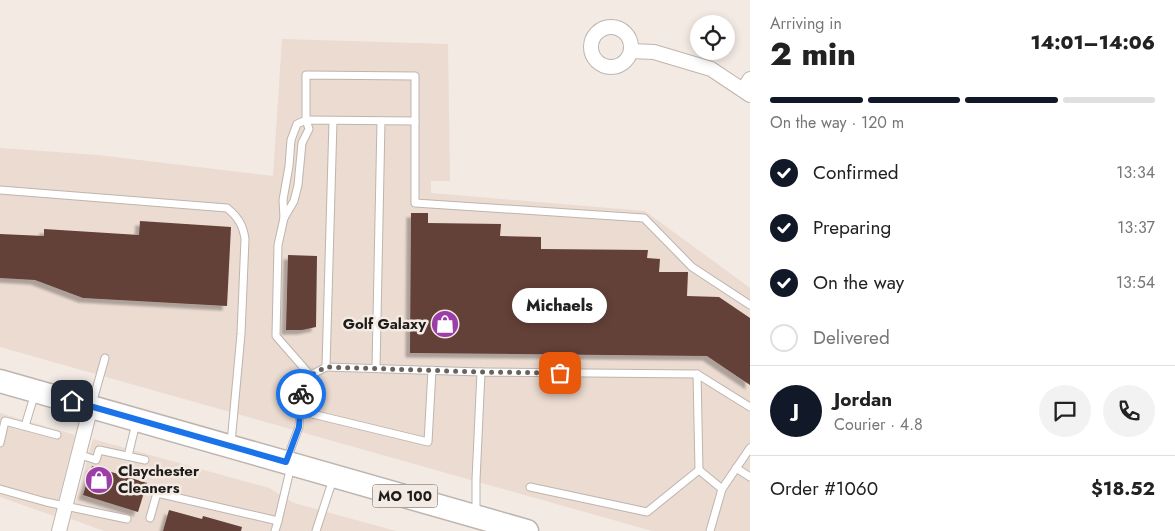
<!DOCTYPE html>
<html lang="en">
<head>
<meta charset="utf-8">
<style>
  :root { --surface:#fff; --page:#f2f2f2; --text:#222; --muted:#767676; --line:#e0e0e0; --accent:#111827 }
  body { margin:0; font-family:Jost,sans-serif; background:var(--page); color:var(--text); height:100vh; display:flex; flex-direction:column; font-size:19px; white-space:nowrap }
  * { box-sizing:border-box; margin:0 }
  p { font-size:16px; color:var(--muted) }
  .icon { flex:none; width:28px; height:28px; fill:none; stroke:currentColor; stroke-width:2; stroke-linecap:round; stroke-linejoin:round }
  .map { position:relative; flex:1; overflow:hidden }
  .sheet { display:flex; flex-direction:column; background:var(--surface); width:425px }
  .sheet>* { flex:none }
  .tools { position:absolute; left:690px; top:15px; display:grid; gap:10px }
  .tools a { display:grid; place-items:center; width:45px; height:45px; border-radius:50%; background:var(--surface); box-shadow:0 2px 8px #0003; font-size:25px }
  .pin { position:absolute; display:grid; place-items:center; width:42px; height:42px; color:#fff; margin:-21px; border-radius:10px; box-shadow:0 2px 8px #0006 }
  .courier { position:absolute; display:grid; place-items:center; width:50px; height:50px; margin:-25px; border:4px solid #1a73e8; border-radius:50%; background:#fff; color:#222; box-shadow:0 1px 6px #0007 }
  .bubble { position:absolute; height:35px; border-radius:18px; background:var(--surface); box-shadow:0 2px 8px #0003; font-size:16px; font-weight:800; line-height:35px; text-align:center }
  .overview em { font-style:normal; font-weight:800 }
  .overview div { display:flex; flex-direction:column-reverse }
  .overview { display:flex; align-items:center; justify-content:space-between; height:85px; padding:0 20px }
  h1 { font-size:32px; font-weight:800; line-height:38px }
  .bar { display:grid; grid-template-columns:repeat(4,1fr); gap:8px 5px; align-content:center; height:60px; padding:0 20px }
  .bar i { height:6px; border-radius:4px; background:var(--line) }
  .bar .selected { background:var(--accent) }
  .bar p { grid-column:span 4 }
  .line { display:flex; align-items:center; gap:12px; padding:0 20px; border-top:1px solid var(--line) }
  .line div { flex:1 }
  .round { display:grid; place-items:center; flex:none; width:52px; height:52px; border-radius:26px; background:var(--page) }
  ol { padding:0 20px; list-style:none }
  li { display:flex; align-items:center; gap:15px; height:55px }
  li p { margin-inline-start:auto }
  li .icon { padding:5px; border-radius:50%; background:var(--accent); color:#fff; stroke-width:4 }
  li:last-child { color:var(--muted) }
  li i { width:28px; height:28px; border:2px solid var(--line); border-radius:50% }
  main { display:flex; flex:1; min-height:0 }
  .map>svg:first-child { display:block }
  .built { fill:#ebdbd1 }
  .building { fill:#634037; filter:url(#shadow) }
  .lines { fill:none; stroke-linecap:round; stroke-linejoin:round }
  .service-casing { stroke:#bdb5af; stroke-width:9 }
  .minor-casing { stroke:#bdb5af; stroke-width:16 }
  .primary-casing { stroke:#bdb5af; stroke-width:25 }
  .service { stroke:#fff; stroke-width:7 }
  .minor { stroke:#fff; stroke-width:14 }
  .primary { stroke:#fff; stroke-width:22 }
  .done { stroke:#696360; stroke-width:5; stroke-dasharray:0 9 }
  .route { stroke:#1a73e8; stroke-width:6 }
  .labels { text-anchor:middle; stroke-width:5; stroke-linejoin:round; paint-order:stroke }
  .shield { fill:#f3eae4; stroke:#5e5956; stroke-width:1 }
  .shield-label { font-size:14px; font-weight:bold; fill:#1e1b19 }
  .poi-label { font-size:15px; font-weight:bold; fill:#1e1b19; stroke:#f3eae4; text-anchor:end }
</style>
</head>
<body>
<main>
<div class="map">
<svg width="750" height="531" viewBox="0 0 750 531">
  <defs>
    <filter id="shadow"><feDropShadow dx="-4.5" dy="4.5" stdDeviation="1" flood-color="#0004"/></filter>
  </defs>
  <rect width="100%" height="100%" fill="#f3eae4"/>
  <g class="built">
    <polygon points="282,39 448,44 450,181 431,181 431,193 645,211 750,288 750,531 652,531 0,347 0,148 98,155 273,176"/>
    <polygon points="0,413 75,435 54,516 0,497"/>
    <polygon points="93,439 269,488 294,503 396,531 104,531 71,519"/>
  </g>
  <g class="building">
    <polygon points="411,213 428,213 428,223 501,224 500,236 541,237 541,249 648,250 647,258 660,259 659,272 688,272 687,296 719,297 750,318 750,385 707,356 410,353"/>
    <polygon points="140,221 231,227 227,306 83,298 35,280 0,278 0,234 44,236 44,229 139,235"/>
    <polygon points="288,255 317,256 316,327 302,330 286,330"/>
    <polygon points="92,466 147,483 138,512 83,495"/>
    <polygon points="169,510 202,519 203,516 242,527 241,531 163,531"/>
  </g>
  <g class="lines">
    <defs>
      <g id="service">
        <polyline points="333,121 326,367 481,372"/>
        <path d="M0 190 227 208C238 217 243 225 245 239L241 334 231 443"/>
        <polyline points="284,218 294,201 298,185 302,143 309,129 306,120 306,75 415,76 415,203 644,218 692,267 750,305"/>
        <polyline points="376,368 381,121"/>
        <polyline points="697,374 699,470"/>
        <polyline points="310,375 276,336 278,245 284,218 283,200 289,166 291,140 297,124 306,120 415,121"/>
        <polyline points="92,404 105,358"/>
        <polyline points="300,411 428,442 432,370"/>
        <polyline points="25,426 35,393"/>
        <polyline points="0,443 5,421 57,435"/>
        <polyline points="78,454 96,460 99,450 145,460"/>
        <polyline points="128,456 136,423"/>
        <polyline points="287,459 299,427 302,380 326,367"/>
        <polyline points="736,468 750,477"/>
        <polyline points="530,487 647,512 699,470 722,489"/>
        <polyline points="0,489 46,502 127,519"/>
        <polyline points="476,514 476,480 481,372 697,374 750,407"/>
        <polyline points="150,518 157,493 278,521 275,531"/>
        <polyline points="278,521 291,466"/>
        <polyline points="316,531 333,479"/>
        <polyline points="710,531 722,489 750,448"/>
      </g>
      <g id="minor">
        <circle cx="611" cy="47" r="20"/>
        <polyline points="631,51 654,52 711,69 750,95"/>
        <polyline points="743,90 750,79"/>
        <polyline points="59,531 91,406"/>
      </g>
      <polyline id="primary" points="0,381 527,531"/>
    </defs>
    <use href="#service" class="service-casing"/>
    <use href="#minor" class="minor-casing"/>
    <use href="#primary" class="primary-casing"/>
    <use href="#service" class="service"/>
    <use href="#minor" class="minor"/>
    <use href="#primary" class="primary"/>
  </g>
  <g class="lines">
    <polyline class="done" points="301,394 302,380 326,367 481,372 560,373"/>
    <polyline class="route" points="72,401 286,462 299,427 301,394"/>
  </g>
  <defs>
    <symbol id="shop-disc" viewBox="-11 -11 22 22"><circle r="9.5" fill="#9c3ea8" stroke="#f3eae4"/><path d="M-5-2.5h2.3a2.7 3.5 0 0 1 5.4 0H5L5.5 6h-11ZM-1.5-2.5h3a1.5 2.3 0 0 0-3 0Z" fill="#fff"/></symbol>
  </defs>
  <g fill-rule="evenodd">
    <use href="#shop-disc" x="429" y="308" width="32" height="32"/>
    <use href="#shop-disc" x="83" y="464" width="32" height="32"/>
  </g>
  <g class="labels">
    <rect class="shield" x="372.5" y="484.5" width="65" height="23" rx="4"/>
    <g class="shield-label">
      <text x="405" y="501">MO 100</text>
    </g>
    <g class="poi-label">
      <text x="426" y="329">Golf Galaxy</text>
      <text x="118" y="476" text-anchor="start">Claychester<tspan x="118" dy="17">Cleaners</tspan></text>
    </g>
  </g>
</svg>
<div class="tools">
<a><svg class="icon" aria-label="locate" viewBox="0 0 24 24"><circle cx="12" cy="12" r="6"/><path d="M12 2v4M12 18v4M2 12h4M18 12h4"/></svg></a>
</div>
<div class="pin" style="left:560px;top:373px;background:#ea580c"><svg class="icon" aria-label="bag" viewBox="0 0 24 24"><path d="M5 8h14l-1 12H6zM9 8a3 3 0 0 1 6 0"/></svg></div>
<div class="pin" style="left:72px;top:401px;background:#1f2937"><svg class="icon" aria-label="home" viewBox="0 0 24 24"><path d="M3 11l9-7 9 7M6 9v11h12V9"/></svg></div>
<div class="courier" style="left:301px;top:394px"><svg class="icon" aria-label="bike" viewBox="0 0 24 24"><circle cx="6" cy="16" r="4"/><circle cx="18" cy="16" r="4"/><path d="M6 16l4-8h5l3 8M10 8l3 8H6M13 5h3"/></svg></div>
<div class="bubble" style="left:512px;top:288px;width:95px">Michaels</div>
</div>
<section class="sheet">
<div class="overview"><div><h1>2 min</h1><p>Arriving in</p></div><em>14:01–14:06</em></div>
<div class="bar"><i class="selected"></i><i class="selected"></i><i class="selected"></i><i></i><p>On the way · 120 m</p></div>
<ol>
<li><svg class="icon" aria-label="check" viewBox="0 0 24 24"><path d="M5 12l5 5 9-10"/></svg>Confirmed<p>13:34</p></li>
<li><svg class="icon" aria-label="check" viewBox="0 0 24 24"><path d="M5 12l5 5 9-10"/></svg>Preparing<p>13:37</p></li>
<li><svg class="icon" aria-label="check" viewBox="0 0 24 24"><path d="M5 12l5 5 9-10"/></svg>On the way<p>13:54</p></li>
<li><i></i>Delivered</li>
</ol>
<div class="line" style="height:90px"><b class="round" style="background:var(--accent);color:#fff">J</b><div><b>Jordan</b><p>Courier · 4.8</p></div><a class="round"><svg class="icon" aria-label="chat" viewBox="0 0 24 24"><path d="M4 5h16v11H9l-5 4z"/></svg></a><a class="round"><svg class="icon" aria-label="phone" viewBox="0 0 24 24"><path d="M5 4h4l2 5-3 2q2 4 5 5l2-3 5 2v4C11 20 4 13 5 4z"/></svg></a></div>
<div class="line" style="height:65px"><div>Order #1060</div><b>$18.52</b></div>
</section>
</main>
</body>
</html>
